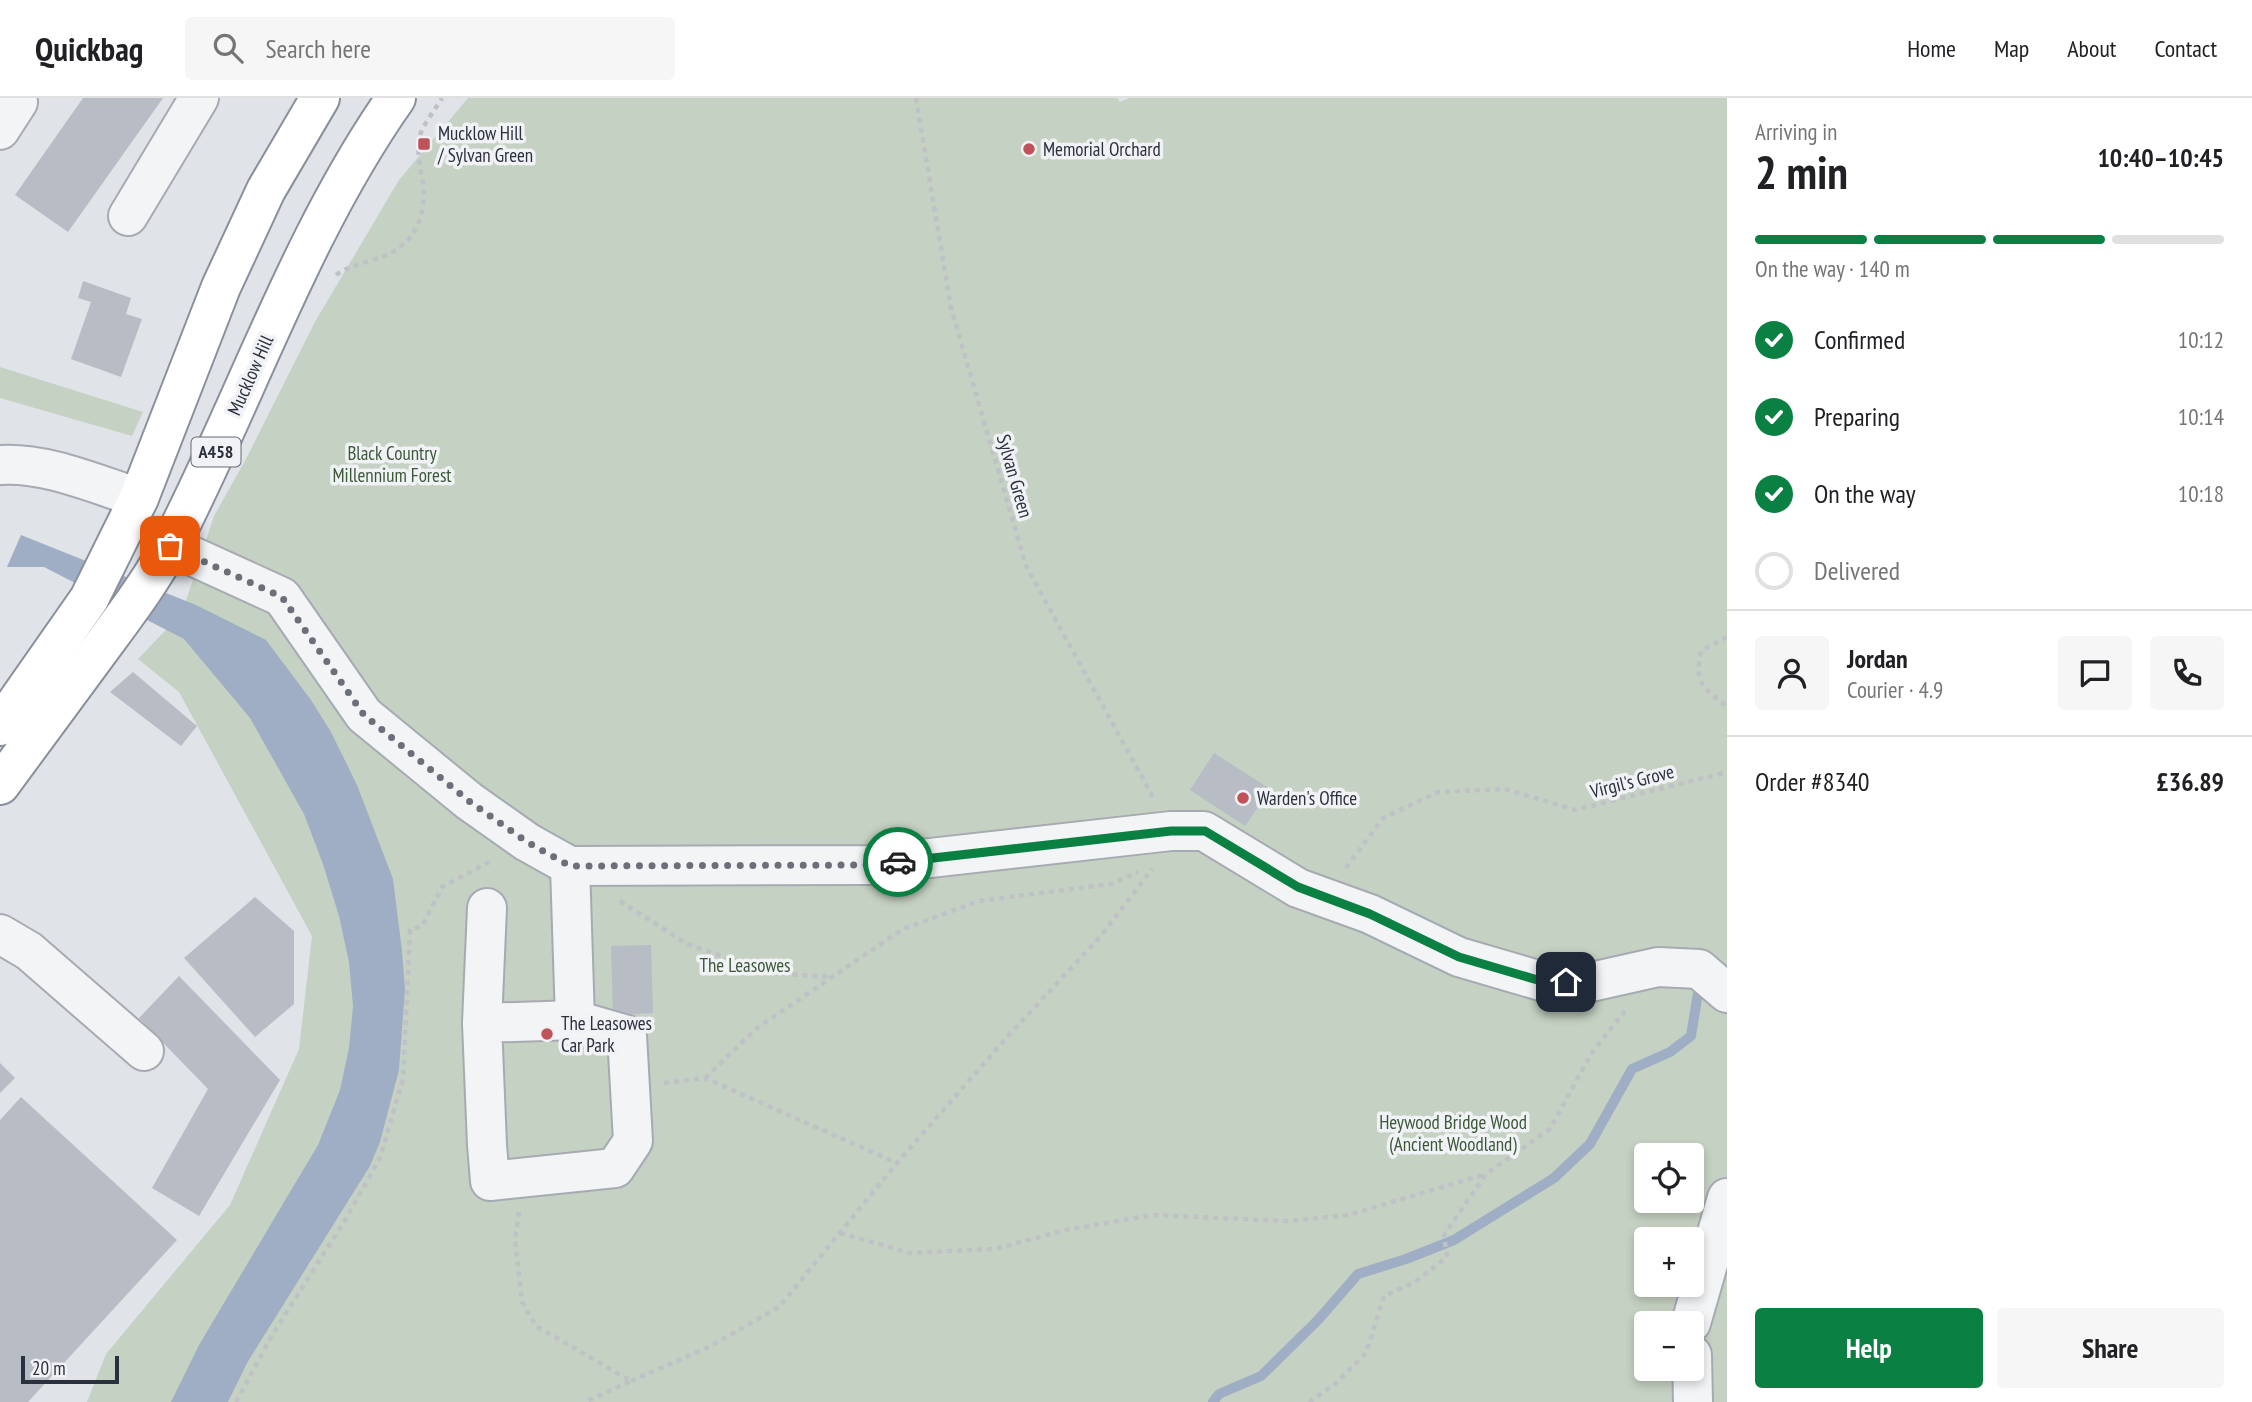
<!DOCTYPE html>
<html lang="en">
<head>
<meta charset="utf-8">
<style>
  :root { --surface:#fff; --page:#f6f6f6; --text:#202124; --muted:#757577; --line:#e0e0e0; --accent:#0b8043 }
  body { margin:0; font-family:"PT Sans Narrow",sans-serif; background:var(--page); color:var(--text); height:100vh; display:flex; flex-direction:column; font-size:26px; white-space:nowrap }
  * { box-sizing:border-box; margin:0 }
  p { font-size:23px; color:var(--muted) }
  .icon { flex:none; width:38px; height:38px; fill:none; stroke:currentColor; stroke-width:2; stroke-linecap:round; stroke-linejoin:round }
  .map { position:relative; flex:1; overflow:hidden }
  .details { display:flex; flex-direction:column; background:var(--surface); width:525px }
  .details>* { flex:none }
  .controls { position:absolute; left:1634px; top:1045px; display:grid; gap:14px }
  .controls a { display:grid; place-items:center; width:70px; height:70px; border-radius:7px; background:var(--surface); box-shadow:0 4px 10px #0003; font-size:35px }
  .scale { position:absolute; left:21px; bottom:18px; width:98px; box-sizing:border-box; padding-left:7px; border:4px solid #2b303e; border-top:0; font-size:19px; line-height:24px; white-space:nowrap; color:#2b303e; -webkit-text-stroke:5px #f0f2f5; paint-order:stroke }
  .pin { position:absolute; display:grid; place-items:center; width:60px; height:60px; color:#fff; margin:-30px; border-radius:14px; box-shadow:0 4px 10px #0006 }
  .courier { position:absolute; display:grid; place-items:center; width:70px; height:70px; margin:-35px; border:5px solid #0b8043; border-radius:50%; background:#fff; color:#222; box-shadow:0 2px 9px #0007 }
  .headline em { font-style:normal; font-weight:700 }
  .headline div { display:flex; flex-direction:column-reverse }
  .headline { display:flex; align-items:center; justify-content:space-between; height:119px; padding:0 28px }
  h1 { font-size:46px; font-weight:700; line-height:52px }
  .bar { display:grid; grid-template-columns:repeat(4,1fr); gap:10px 7px; align-content:center; height:84px; padding:0 28px }
  .bar i { height:9px; border-radius:5px; background:var(--line) }
  .bar .selected { background:var(--accent) }
  .bar p { grid-column:span 4 }
  .line { display:flex; align-items:center; gap:18px; padding:0 28px; border-top:2px solid var(--line) }
  .line div { flex:1 }
  .round { display:grid; place-items:center; flex:none; width:74px; height:74px; border-radius:7px; background:var(--page) }
  ol { padding:0 28px; list-style:none }
  li { display:flex; align-items:center; gap:21px; height:77px }
  li p { margin-inline-start:auto }
  li .icon { padding:7px; border-radius:50%; background:var(--accent); color:#fff; stroke-width:4 }
  li:last-child { color:var(--muted) }
  li i { width:38px; height:38px; border:4px solid var(--line); border-radius:50% }
  .action { display:flex; gap:14px; margin-top:auto; padding:14px 28px }
  .action a { flex:1; height:80px; border-radius:7px; background:var(--accent); color:#fff; font-size:28px; font-weight:700; line-height:80px; text-align:center }
  .action a+a { background:var(--page); color:var(--text) }
  header { display:flex; align-items:center; gap:42px; box-sizing:border-box; height:98px; padding:0 35px; background:var(--surface); border-bottom:2px solid var(--line) }
  header strong { font-size:33px }
  nav { display:flex; gap:38px; margin-inline-start:auto; font-size:24px }
  .search { width:490px; height:63px; background:var(--page); display:flex; align-items:center; gap:18px; box-sizing:border-box; padding:0 24px; border-radius:7px; color:var(--muted); font-size:26px }
  main { display:flex; flex:1; min-height:0 }
  .map>svg:first-child { display:block }
  .green { fill:#c5d1c2; fill-rule:evenodd }
  .water { fill:#9faec4 }
  .lines { fill:none; stroke-linecap:round; stroke-linejoin:round }
  .stream { stroke:#9faec4; stroke-width:10 }
  .building { fill:#b8bcc4 }
  .minor-casing { stroke:#a6aab2; stroke-width:42 }
  .highway-casing { stroke:#898f9d; stroke-width:42 }
  .path { stroke:#bfc1c6; stroke-width:4.5; stroke-dasharray:5 5; stroke-linecap:butt }
  .minor { stroke:#f3f4f6; stroke-width:38 }
  .highway { stroke:#fff; stroke-width:38 }
  .done { stroke:#6a6f7a; stroke-width:7; stroke-dasharray:0 12.6 }
  .route { stroke:#0b8043; stroke-width:9 }
  .poi-dot { fill:#c05259; stroke:#f0f2f5; stroke-width:2.5 }
  .labels { text-anchor:middle; stroke-width:7; stroke-linejoin:round; paint-order:stroke }
  .shield { fill:#f0f2f5; stroke:#666a75; stroke-width:2 }
  .shield-label { font-size:18px; font-weight:bold; fill:#2b303e }
  .poi-label { font-size:19px; fill:#2b303e; stroke:#f0f2f5; text-anchor:start }
  .street-label { font-size:19px; fill:#2b303e; stroke:#f0f2f5 }
  .park-label { font-size:19px; fill:#3c5839; stroke:#f0f2f5 }
</style>
</head>
<body>
<header>
<strong>Quickbag</strong>
<div class="search"><svg class="icon" aria-label="search" viewBox="0 0 24 24"><circle cx="10" cy="10" r="6"/><path d="M15 15l6 6"/></svg>Search here</div>
<nav><a>Home</a><a>Map</a><a>About</a><a>Contact</a></nav>
</header>
<main>
<div class="map">
<svg width="1727" height="1304" viewBox="0 0 1727 1304">
  <rect width="100%" height="100%" fill="#e0e3e8"/>
  <g class="green">
    <path d="M468 0H1117L1120 4 1129 0H1727V1304H87L106 1256 230 1107 299 951 312 838 179 594 138 561 182 515 214 418 246 361 316 222 399 82ZM1647 1057H1692V1102H1647ZM1647 1141H1692V1186H1647ZM1647 1225H1692V1270H1647Z"/>
    <polygon points="0,269 143,314 132,338 0,300"/>
  </g>
  <polygon class="water" points="21,437 196,507 266,542 311,602 331,634 357,687 393,781 402,853 405,891 399,972 380,1044 370,1068 247,1265 228,1304 171,1304 199,1247 318,1047 340,992 349,950 353,908 349,864 339,818 323,766 304,716 250,620 184,541 44,469 7,469"/>
  <g class="lines">
    <polyline class="stream" points="1213,1304 1219,1296 1261,1278 1318,1222 1358,1176 1406,1161 1454,1142 1554,1080 1590,1046 1632,971 1670,954 1691,938 1698,895"/>
  </g>
  <g class="building">
    <polygon points="83,0 163,0 68,134 15,97"/>
    <polygon points="83,183 131,200 126,216 142,221 121,279 71,261 91,204 78,200"/>
    <polygon points="133,574 197,628 181,648 110,594"/>
    <polygon points="1214,655 1270,691 1245,728 1190,692"/>
    <polygon points="255,799 294,833 294,906 255,939 184,860"/>
    <polygon points="651,847 653,915 613,917 611,848"/>
    <polygon points="179,878 280,982 199,1118 152,1090 208,991 139,920"/>
    <polygon points="0,965 15,980 0,995"/>
    <polygon points="21,999 177,1142 28,1304 0,1304 0,1022"/>
  </g>
  <g class="lines">
    <defs>
      <g id="minor">
        <polyline points="0,32 18,4"/>
        <polyline points="128,118 199,0"/>
        <path d="M0 367C46 364 95 386 139 400"/>
        <polyline points="170,448 282,499 364,617 469,703 527,744 570,768 868,767 1171,733 1204,733 1298,790 1370,816 1459,859 1541,883 1591,884 1658,869 1699,871 1727,895"/>
        <polyline points="570,768 575,922"/>
        <polyline points="0,836 29,853 144,953"/>
        <polygon points="575,922 627,937 633,1043 615,1070 490,1083 487,1047 482,925"/>
        <polyline points="482,925 487,810"/>
        <polyline points="1691,1225 1727,1100"/>
        <polyline points="1692,1257 1693,1304"/>
      </g>
      <g id="highway">
        <polyline points="0,628 89,501 139,400 221,189 266,92 320,0"/>
        <path d="M0 687C34 641 67 596 101 550 126 516 152 482 172 444 247 298 301 135 396 0"/>
      </g>
    </defs>
    <use href="#minor" class="minor-casing"/>
    <use href="#highway" class="highway-casing"/>
    <g class="path">
      <polyline points="916,0 951,210 1026,468 1153,699"/>
      <path d="M336 177C355 163 381 164 400 149 421 134 427 104 422 80 420 66 416 52 420 37 424 25 435 12 442 0"/>
      <path d="M1727 539 1701 553C1694 586 1703 589 1727 609"/>
      <polyline points="1346,770 1383,720 1438,694 1505,691 1575,712 1727,674"/>
      <polyline points="620,803 687,846 770,875 832,879"/>
      <polyline points="705,980 757,930 903,831 979,803 1111,786 1138,774"/>
      <polyline points="664,985 705,980 897,1065"/>
      <polyline points="519,1114 515,1141 522,1204 536,1228 631,1283 585,1304"/>
      <polyline points="840,1135 910,1155 995,1151 1066,1132 1152,1117 1287,1123 1349,1117 1486,1076"/>
      <polyline points="631,1283 707,1250 779,1209 897,1065 1008,938 1100,839 1152,771"/>
      <polyline points="236,1304 271,1239 345,1122 380,1060 403,981 410,832 422,828 442,789 493,762"/>
      <polyline points="1309,1304 1335,1286 1366,1255 1384,1198 1415,1184 1447,1159 1444,1137 1486,1076 1550,1031 1591,956 1625,913"/>
    </g>
    <use href="#minor" class="minor"/>
    <use href="#highway" class="highway"/>
  </g>
  <g class="lines">
    <polyline class="done" points="170,448 282,499 364,617 469,703 527,744 570,768 868,767 898,764"/>
    <polyline class="route" points="898,764 1171,733 1205,733 1298,789 1370,816 1459,859 1541,883 1566,884"/>
  </g>
  <g class="poi-dot">
    <rect x="417" y="39" width="14" height="14" rx="3.5"/>
    <circle cx="1029" cy="51" r="7"/>
    <circle cx="1243" cy="700" r="7"/>
    <circle cx="547" cy="936" r="7"/>
  </g>
  <g class="labels">
    <rect class="shield" x="191.5" y="339.5" width="49" height="29" rx="5"/>
    <g class="shield-label">
      <text x="216" y="360">A458</text>
    </g>
    <g class="poi-label">
      <text x="438" y="42">Mucklow Hill<tspan x="438" dy="22">/ Sylvan Green</tspan></text>
      <text x="1043" y="58">Memorial Orchard</text>
      <text x="1257" y="707">Warden's Office</text>
      <text x="561" y="932">The Leasowes<tspan x="561" dy="22">Car Park</tspan></text>
    </g>
    <g class="street-label">
      <text transform="translate(250 277) rotate(-66)" y="7">Mucklow Hill</text>
      <text transform="translate(1015 378) rotate(74)" y="7">Sylvan Green</text>
      <text transform="translate(1632 683) rotate(-14)" y="7">Virgil's Grove</text>
    </g>
    <g class="park-label">
      <text x="392" y="362">Black Country<tspan x="392" dy="22">Millennium Forest</tspan></text>
      <text x="745" y="874">The Leasowes</text>
      <text x="1453" y="1031">Heywood Bridge Wood<tspan x="1453" dy="22">(Ancient Woodland)</tspan></text>
    </g>
  </g>
</svg>
<div class="controls">
<a><svg class="icon" aria-label="locate" viewBox="0 0 24 24"><circle cx="12" cy="12" r="6"/><path d="M12 2v4M12 18v4M2 12h4M18 12h4"/></svg></a>
<a>+</a>
<a>−</a>
</div>
<div class="scale">20 m</div>
<div class="pin" style="left:170px;top:448px;background:#ea580c"><svg class="icon" aria-label="bag" viewBox="0 0 24 24"><path d="M5 8h14l-1 12H6zM9 8a3 3 0 0 1 6 0"/></svg></div>
<div class="pin" style="left:1566px;top:884px;background:#1f2937"><svg class="icon" aria-label="home" viewBox="0 0 24 24"><path d="M3 11l9-7 9 7M6 9v11h12V9"/></svg></div>
<div class="courier" style="left:898px;top:764px"><svg class="icon" aria-label="car" viewBox="0 0 24 24"><path d="M5 17H2v-5l4-1 3-4h7l3 4 3 1v5h-3M9 17h6M6 11h13"/><circle cx="7" cy="17" r="2"/><circle cx="17" cy="17" r="2"/></svg></div>
</div>
<section class="details">
<div class="headline"><div><h1>2 min</h1><p>Arriving in</p></div><em>10:40–10:45</em></div>
<div class="bar"><i class="selected"></i><i class="selected"></i><i class="selected"></i><i></i><p>On the way · 140 m</p></div>
<ol>
<li><svg class="icon" aria-label="check" viewBox="0 0 24 24"><path d="M5 12l5 5 9-10"/></svg>Confirmed<p>10:12</p></li>
<li><svg class="icon" aria-label="check" viewBox="0 0 24 24"><path d="M5 12l5 5 9-10"/></svg>Preparing<p>10:14</p></li>
<li><svg class="icon" aria-label="check" viewBox="0 0 24 24"><path d="M5 12l5 5 9-10"/></svg>On the way<p>10:18</p></li>
<li><i></i>Delivered</li>
</ol>
<div class="line" style="height:126px"><a class="round"><svg class="icon" aria-label="person" viewBox="0 0 24 24"><circle cx="12" cy="8" r="4"/><path d="M4 21q1-7 8-7t8 7"/></svg></a><div><b>Jordan</b><p>Courier · 4.9</p></div><a class="round"><svg class="icon" aria-label="chat" viewBox="0 0 24 24"><path d="M4 5h16v11H9l-5 4z"/></svg></a><a class="round"><svg class="icon" aria-label="phone" viewBox="0 0 24 24"><path d="M5 4h4l2 5-3 2q2 4 5 5l2-3 5 2v4C11 20 4 13 5 4z"/></svg></a></div>
<div class="line" style="height:91px"><div>Order #8340</div><b>£36.89</b></div>
<div class="action"><a>Help</a><a>Share</a></div>
</section>
</main>
</body>
</html>
